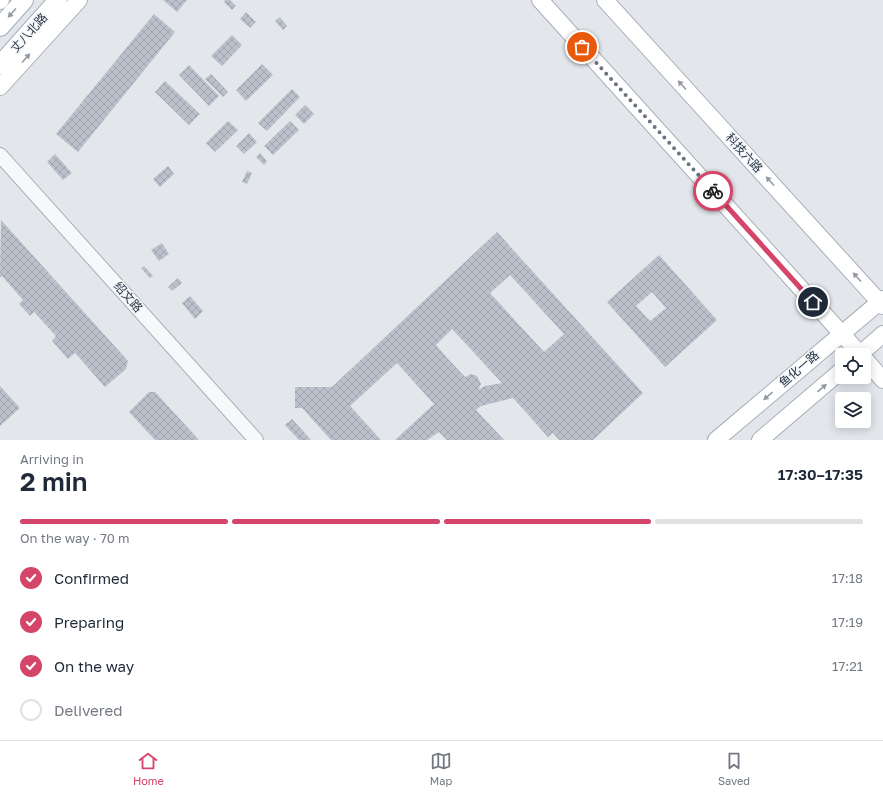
<!DOCTYPE html>
<html lang="en">
<head>
<meta charset="utf-8">
<style>
  :root { --surface:#fff; --page:#f2f2f3; --text:#1f2937; --muted:#747a83; --line:#e0e1e3; --accent:#d54469 }
  body { margin:0; font-family:"Golos Text","Noto Sans SC",sans-serif; background:var(--page); color:var(--text); height:100vh; display:flex; flex-direction:column; font-size:15px; white-space:nowrap }
  * { box-sizing:border-box; margin:0 }
  p { font-size:13px; color:var(--muted) }
  .icon { flex:none; width:22px; height:22px; fill:none; stroke:currentColor; stroke-width:2; stroke-linecap:round; stroke-linejoin:round }
  .map { position:relative; height:440px; overflow:hidden }
  .sheet { display:flex; flex-direction:column; background:var(--surface); flex:1 }
  .sheet>* { flex:none }
  .fabs { position:absolute; left:835px; top:348px; display:grid; gap:8px }
  .fabs a { display:grid; place-items:center; width:36px; height:36px; border-radius:4px; background:var(--surface); box-shadow:0 2px 10px #0003; font-size:20px }
  .pin { position:absolute; display:grid; place-items:center; width:34px; height:34px; color:#fff; margin:-17px; border:2px solid #fff; border-radius:50%; box-shadow:0 1px 4px #0007 }
  .courier { position:absolute; display:grid; place-items:center; width:40px; height:40px; margin:-20px; border:3px solid #d54469; border-radius:50%; background:#fff; color:#222; box-shadow:0 1px 5px #0007 }
  .overview em { font-style:normal; font-weight:600 }
  .overview div { display:flex; flex-direction:column-reverse }
  .overview { display:flex; align-items:center; justify-content:space-between; height:68px; padding:0 20px }
  h1 { font-size:26px; font-weight:600; line-height:30px }
  .bar { display:grid; grid-template-columns:repeat(4,1fr); gap:6px 4px; align-content:center; height:48px; padding:0 20px }
  .bar i { height:5px; border-radius:3px; background:var(--line) }
  .bar .current { background:var(--accent) }
  .bar p { grid-column:span 4 }
  ol { padding:0 20px; list-style:none }
  li { display:flex; align-items:center; gap:12px; height:44px }
  li p { margin-inline-start:auto }
  li .icon { padding:4px; border-radius:50%; background:var(--accent); color:#fff; stroke-width:4 }
  li:last-child { color:var(--muted) }
  li i { width:22px; height:22px; border:2px solid var(--line); border-radius:50% }
  .tabs { display:flex; justify-content:space-around; align-items:center; height:56px; border-top:1px solid var(--line); background:var(--surface); font-size:11px; color:var(--muted) }
  .tabs a { display:grid; justify-items:center; gap:2px }
  .tabs .current { color:var(--accent) }
  .map>svg:first-child { display:block }
  .building { fill:url(#building-cross-hatch); fill-rule:evenodd }
  .lines { fill:none; stroke-linecap:round; stroke-linejoin:round }
  .tertiary-casing { stroke:#a8aeb7; stroke-width:16 }
  .secondary-casing { stroke:#a8aeb7; stroke-width:18 }
  .primary-casing { stroke:#a2adb8; stroke-width:20 }
  .tertiary { stroke:#f6f8fa; stroke-width:14 }
  .secondary { stroke:#fff; stroke-width:16 }
  .primary { stroke:#fff; stroke-width:18 }
  .oneway { fill:#949aa2 }
  .done { stroke:#6b747f; stroke-width:4; stroke-dasharray:0 7.2 }
  .route { stroke:#d54469; stroke-width:5 }
  .labels { text-anchor:middle; stroke-width:3; stroke-linejoin:round; paint-order:stroke }
  .street-label { font-size:12px; fill:#2a3645; stroke:#f3f6f9 }
</style>
</head>
<body>
<div class="map">
<svg width="883" height="440" viewBox="0 0 883 440">
  <defs>
    <pattern id="building-cross-hatch" width="8" height="8" patternUnits="userSpaceOnUse"><rect width="8" height="8" fill="#bac1ca"/><path d="M0 0l8 8M0 8l8-8" fill="none" stroke="#a0a6af"/></pattern>
  </defs>
  <rect width="100%" height="100%" fill="#e3e7ec"/>
  <g class="building">
    <polygon points="163,0 187,0 177,12"/>
    <polygon points="225,0 230,0 236,6 232,10 224,2"/>
    <polygon points="246,12 256,22 250,28 240,19"/>
    <polygon points="154,14 175,32 78,152 56,134"/>
    <polygon points="280,17 287,26 283,30 275,21"/>
    <polygon points="232,35 242,45 222,66 211,56"/>
    <polygon points="262,64 273,75 246,101 236,90"/>
    <polygon points="189,65 219,96 209,106 179,75"/>
    <polygon points="211,74 228,92 223,97 205,79"/>
    <polygon points="165,81 200,114 189,125 155,92"/>
    <polygon points="292,89 300,97 267,131 258,123"/>
    <polygon points="305,105 314,114 304,124 295,115"/>
    <polygon points="228,121 238,130 215,152 206,143"/>
    <polygon points="290,121 299,130 273,155 264,146"/>
    <polygon points="249,133 257,142 244,154 236,146"/>
    <polygon points="260,153 267,161 264,165 256,157"/>
    <polygon points="55,154 72,173 63,180 47,162"/>
    <polygon points="168,166 174,174 160,187 153,179"/>
    <polygon points="247,171 252,173 247,184 242,182"/>
    <polygon points="1,220 128,361 126,369 105,387 75,353 68,359 52,341 56,336 34,312 30,316 19,304 23,300 2,276 0,278"/>
    <path d="M497 232 643 393 593 440H559L553 433 548 437 513 398 481 406 476 410 504 440H447L439 432 427 440H395L434 404 397 363 350 406 381 440H331L302 408H295V387H332ZM510 275 564 334 544 352 490 293ZM452 329 502 383 485 386 478 390 481 384 477 376 471 374 465 377 448 359 436 345Z"/>
    <polygon points="162,243 169,254 159,261 151,250"/>
    <path d="M659 255 717 320 665 367 607 302ZM652 292 666 308 650 321 636 306Z"/>
    <polygon points="144,266 153,276 150,278 141,268"/>
    <polygon points="178,278 182,283 172,291 168,287"/>
    <polygon points="190,296 203,311 195,319 182,303"/>
    <polygon points="0,386 20,408 0,426"/>
    <polygon points="149,392 155,392 199,440 155,440 129,412"/>
    <polygon points="292,419 311,440 299,440 285,425"/>
  </g>
  <g class="lines">
    <defs>
      <polyline id="tertiary" points="0,155 256,440"/>
      <g id="secondary">
        <polyline points="540,0 861,355"/>
        <polyline points="605,0 883,306"/>
        <polyline points="0,1 1,0"/>
        <polyline points="0,87 79,0"/>
        <polyline points="859,355 883,334"/>
        <polyline points="864,358 883,380"/>
        <polyline points="716,440 883,299"/>
        <polyline points="760,440 842,370"/>
      </g>
      <g id="primary">
        <polyline points="0,27 24,0"/>
        <polyline points="0,65 58,0"/>
      </g>
    </defs>
    <use href="#tertiary" class="tertiary-casing"/>
    <use href="#secondary" class="secondary-casing"/>
    <use href="#primary" class="primary-casing"/>
    <use href="#tertiary" class="tertiary"/>
    <use href="#secondary" class="secondary"/>
    <use href="#primary" class="primary"/>
  </g>
  <defs><path id="oneway-solid" d="M-6-.8H1V-3.2L6.5 0L1 3.2V.8H-6Z"/></defs>
  <g class="oneway">
    <use href="#oneway-solid" transform="translate(12 13) rotate(132)"/>
    <use href="#oneway-solid" transform="translate(26 58) rotate(-48)"/>
    <use href="#oneway-solid" transform="translate(682 85) rotate(-132)"/>
    <use href="#oneway-solid" transform="translate(770 181) rotate(-132)"/>
    <use href="#oneway-solid" transform="translate(857 277) rotate(-132)"/>
    <use href="#oneway-solid" transform="translate(822 388) rotate(-40)"/>
    <use href="#oneway-solid" transform="translate(768 396) rotate(139)"/>
  </g>
  <g class="lines">
    <polyline class="done" points="582,47 713,191"/>
    <polyline class="route" points="713,191 813,302"/>
  </g>
  <g class="labels">
    <g class="street-label">
      <text transform="translate(29 33) rotate(-48)" y="4">丈八北路</text>
      <text transform="translate(744 153) rotate(48)" y="4">科技六路</text>
      <text transform="translate(128 297) rotate(48)" y="4">绍文路</text>
      <text transform="translate(799 369) rotate(-41)" y="4">鱼化一路</text>
    </g>
  </g>
</svg>
<div class="fabs">
<a><svg class="icon" aria-label="locate" viewBox="0 0 24 24"><circle cx="12" cy="12" r="6"/><path d="M12 2v4M12 18v4M2 12h4M18 12h4"/></svg></a>
<a><svg class="icon" aria-label="layers" viewBox="0 0 24 24"><path d="M12 4l9 5-9 5-9-5zM3 14l9 5 9-5"/></svg></a>
</div>
<div class="pin" style="left:582px;top:47px;background:#ea580c"><svg class="icon" aria-label="bag" viewBox="0 0 24 24"><path d="M5 8h14l-1 12H6zM9 8a3 3 0 0 1 6 0"/></svg></div>
<div class="pin" style="left:813px;top:302px;background:#1f2937"><svg class="icon" aria-label="home" viewBox="0 0 24 24"><path d="M3 11l9-7 9 7M6 9v11h12V9"/></svg></div>
<div class="courier" style="left:713px;top:191px"><svg class="icon" aria-label="bike" viewBox="0 0 24 24"><circle cx="6" cy="16" r="4"/><circle cx="18" cy="16" r="4"/><path d="M6 16l4-8h5l3 8M10 8l3 8H6M13 5h3"/></svg></div>
</div>
<section class="sheet">
<div class="overview"><div><h1>2 min</h1><p>Arriving in</p></div><em>17:30–17:35</em></div>
<div class="bar"><i class="current"></i><i class="current"></i><i class="current"></i><i></i><p>On the way · 70 m</p></div>
<ol>
<li><svg class="icon" aria-label="check" viewBox="0 0 24 24"><path d="M5 12l5 5 9-10"/></svg>Confirmed<p>17:18</p></li>
<li><svg class="icon" aria-label="check" viewBox="0 0 24 24"><path d="M5 12l5 5 9-10"/></svg>Preparing<p>17:19</p></li>
<li><svg class="icon" aria-label="check" viewBox="0 0 24 24"><path d="M5 12l5 5 9-10"/></svg>On the way<p>17:21</p></li>
<li><i></i>Delivered</li>
</ol>
</section>
<nav class="tabs">
<a class="current"><svg class="icon" aria-label="home" viewBox="0 0 24 24"><path d="M3 11l9-7 9 7M6 9v11h12V9"/></svg>Home</a>
<a><svg class="icon" aria-label="map" viewBox="0 0 24 24"><path d="M3 6l6-2 6 2 6-2v14l-6 2-6-2-6 2zM9 4v14M15 6v14"/></svg>Map</a>
<a><svg class="icon" aria-label="saved" viewBox="0 0 24 24"><path d="M7 4h10v16l-5-4-5 4z"/></svg>Saved</a>
</nav>
</body>
</html>
